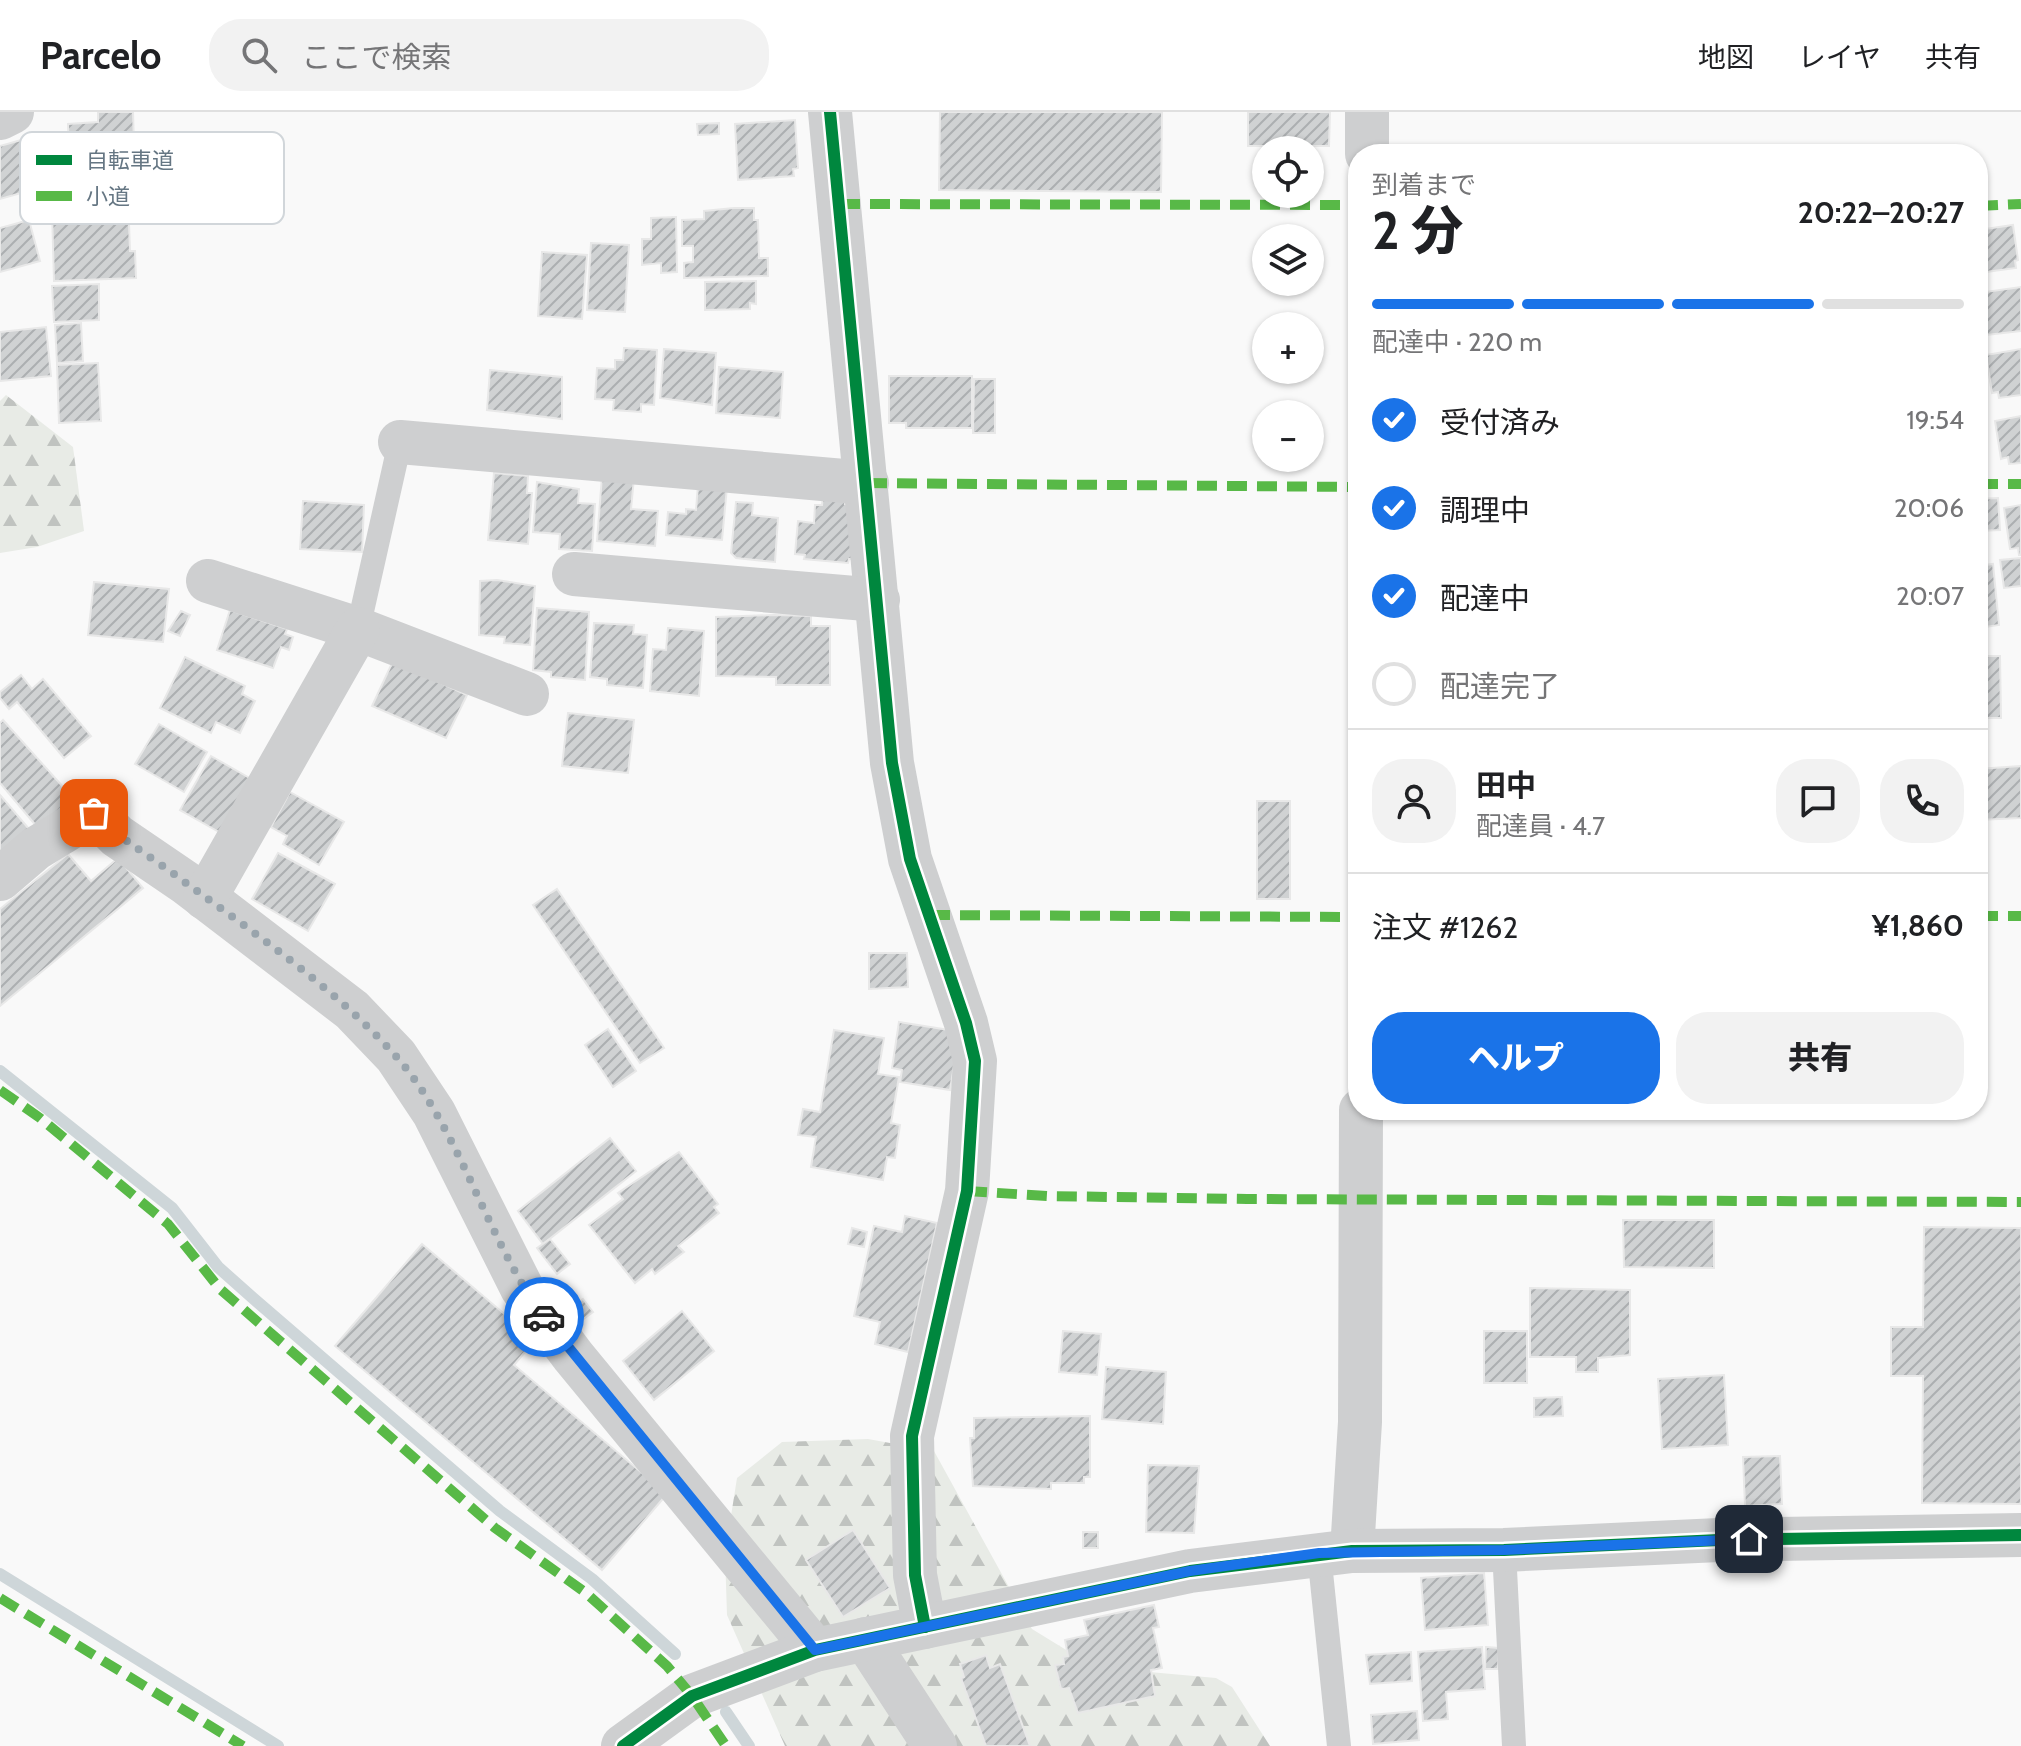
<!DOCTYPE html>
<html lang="ja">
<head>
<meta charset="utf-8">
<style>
  :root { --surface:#fff; --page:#f2f2f2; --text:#202124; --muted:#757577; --line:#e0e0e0; --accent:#1a73e8 }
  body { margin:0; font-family:Cabin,"Noto Sans JP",sans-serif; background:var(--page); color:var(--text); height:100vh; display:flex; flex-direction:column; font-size:30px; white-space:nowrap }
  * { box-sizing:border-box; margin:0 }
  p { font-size:26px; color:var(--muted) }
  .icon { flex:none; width:44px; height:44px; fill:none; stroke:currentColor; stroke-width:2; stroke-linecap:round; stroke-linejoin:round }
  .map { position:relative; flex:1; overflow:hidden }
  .drawer { position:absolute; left:1348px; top:32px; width:640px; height:976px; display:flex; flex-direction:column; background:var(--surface); border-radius:32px; box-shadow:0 2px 6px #0004 }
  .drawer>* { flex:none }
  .tools { position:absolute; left:1252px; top:24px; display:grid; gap:16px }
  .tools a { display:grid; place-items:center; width:72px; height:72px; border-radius:50%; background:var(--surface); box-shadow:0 2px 6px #0004; font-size:40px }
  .pin { position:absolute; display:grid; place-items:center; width:68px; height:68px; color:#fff; margin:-34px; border-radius:16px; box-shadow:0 4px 12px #0006 }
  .courier { position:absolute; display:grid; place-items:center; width:80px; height:80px; margin:-40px; border:6px solid #1a73e8; border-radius:50%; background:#fff; color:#222; box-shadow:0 2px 10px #0007 }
  .summary em { font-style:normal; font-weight:800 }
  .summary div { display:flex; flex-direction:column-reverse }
  .summary { display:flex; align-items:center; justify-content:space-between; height:136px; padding:0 24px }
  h1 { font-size:52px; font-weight:800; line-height:60px }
  .bar { display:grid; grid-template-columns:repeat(4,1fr); gap:12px 8px; align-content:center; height:96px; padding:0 24px }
  .bar i { height:10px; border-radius:6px; background:var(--line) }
  .bar .active { background:var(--accent) }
  .bar p { grid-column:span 4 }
  .line { display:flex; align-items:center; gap:20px; padding:0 24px; border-top:2px solid var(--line) }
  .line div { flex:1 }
  .round { display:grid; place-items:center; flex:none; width:84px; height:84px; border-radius:32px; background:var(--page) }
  ol { padding:0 24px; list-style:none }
  li { display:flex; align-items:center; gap:24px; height:88px }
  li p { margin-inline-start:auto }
  li .icon { padding:8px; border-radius:50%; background:var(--accent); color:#fff; stroke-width:4 }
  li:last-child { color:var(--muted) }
  li i { width:44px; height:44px; border:4px solid var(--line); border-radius:50% }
  .primary-button { display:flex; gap:16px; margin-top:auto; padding:16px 24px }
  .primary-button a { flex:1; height:92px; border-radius:32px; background:var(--accent); color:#fff; font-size:32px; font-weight:800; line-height:92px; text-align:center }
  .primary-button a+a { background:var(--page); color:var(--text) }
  header { display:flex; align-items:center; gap:48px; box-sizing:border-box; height:112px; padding:0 40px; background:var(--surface); border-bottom:2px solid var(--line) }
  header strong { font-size:38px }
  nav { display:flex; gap:44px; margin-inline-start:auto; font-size:28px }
  .search { width:560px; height:72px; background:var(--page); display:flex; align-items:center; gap:20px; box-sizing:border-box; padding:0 28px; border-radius:32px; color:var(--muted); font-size:30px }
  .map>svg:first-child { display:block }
  .forest { fill:url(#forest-firs) }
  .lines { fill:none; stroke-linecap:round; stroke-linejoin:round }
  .stream { stroke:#ced6d9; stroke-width:12 }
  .building { fill:url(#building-hatch); stroke:#e8e8e8; stroke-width:2 }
  .lane { stroke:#cecfd0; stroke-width:24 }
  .street { stroke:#cecfd0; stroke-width:44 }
  .quiet { stroke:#58b947; stroke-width:10; stroke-dasharray:20 10; stroke-linecap:butt }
  .cycleway-casing { stroke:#fff; stroke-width:17 }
  .cycleway { stroke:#00873e; stroke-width:12 }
  .done { stroke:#99a4ac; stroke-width:8; stroke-dasharray:0 14.4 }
  .route { stroke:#1a73e8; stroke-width:10 }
  .key { fill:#fff; stroke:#d1d6da; stroke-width:2 }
  .key-label { font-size:22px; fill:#657683 }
</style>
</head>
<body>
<header>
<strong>Parcelo</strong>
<div class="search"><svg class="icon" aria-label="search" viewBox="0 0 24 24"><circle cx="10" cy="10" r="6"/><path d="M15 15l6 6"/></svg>ここで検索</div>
<nav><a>地図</a><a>レイヤ</a><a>共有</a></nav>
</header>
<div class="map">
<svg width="2021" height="1634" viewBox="0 0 2021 1634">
  <defs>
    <pattern id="forest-firs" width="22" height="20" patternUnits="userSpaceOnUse" patternTransform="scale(2)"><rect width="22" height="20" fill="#e8ebe6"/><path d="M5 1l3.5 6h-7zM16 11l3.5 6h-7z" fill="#c0c3c0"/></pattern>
    <pattern id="building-hatch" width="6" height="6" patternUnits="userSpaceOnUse" patternTransform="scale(2)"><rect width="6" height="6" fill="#d0d2d3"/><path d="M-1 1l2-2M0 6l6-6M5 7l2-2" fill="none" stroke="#acafb1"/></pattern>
  </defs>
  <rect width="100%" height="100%" fill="#f9f9f9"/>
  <g class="forest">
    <polygon points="6,283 73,335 84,419 37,435 0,441 0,289"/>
    <polygon points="868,1327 934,1339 1032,1517 1094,1555 1216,1566 1232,1575 1270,1634 785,1634 727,1503 725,1442 737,1366 782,1330"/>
  </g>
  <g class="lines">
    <g class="stream">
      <polyline points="0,959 172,1096 218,1155 254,1187 500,1399 592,1467 675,1542"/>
      <polyline points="0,1462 278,1634"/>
      <polyline points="726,1600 749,1634"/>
    </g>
  </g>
  <g class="building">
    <polygon points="98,0 133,0 134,32 111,33 112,58 69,59 68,12 98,10"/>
    <polygon points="940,0 1162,0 1161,80 939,78"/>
    <polygon points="1248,0 1330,0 1329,34 1248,34"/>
    <polygon points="795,8 798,56 793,57 794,64 738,68 735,12"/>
    <polygon points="719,11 719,22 698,23 697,12"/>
    <polygon points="21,28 35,77 0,87 0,34"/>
    <polygon points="112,62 112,84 128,84 130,139 135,139 136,166 54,169 51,64"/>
    <polygon points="734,96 754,96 754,108 758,108 759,146 768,146 768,164 684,166 684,151 693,150 693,134 682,134 682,108 704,107 704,99"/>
    <polygon points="676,105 677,160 661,161 661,151 642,153 642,127 651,127 651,106"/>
    <polygon points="29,108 40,149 0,160 0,116"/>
    <polygon points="2013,113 2018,148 2015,149 2016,156 1978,161 1978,118"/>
    <polygon points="591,131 629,133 625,200 587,198"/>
    <polygon points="542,140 587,143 582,207 538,204"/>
    <polygon points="756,169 756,192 750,191 750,197 705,198 705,170"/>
    <polygon points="99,172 99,208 54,210 52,174"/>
    <polygon points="2021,175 2021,219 1978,224 1978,181"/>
    <polygon points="81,211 83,249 57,251 55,213"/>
    <polygon points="46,215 51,264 0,269 0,220"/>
    <polygon points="624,236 657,238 654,293 641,292 641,300 613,298 614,288 595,287 597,256 615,257 615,248 623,248"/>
    <polygon points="664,237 716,241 712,293 660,286"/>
    <polygon points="2021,237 2021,283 1999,286 1998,280 1992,281 1986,243"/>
    <polygon points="98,251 101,309 59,311 57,253"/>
    <polygon points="719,255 783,260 780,306 716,301"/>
    <polygon points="490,258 562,265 562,307 487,298"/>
    <polygon points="889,264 972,264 972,316 906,316 906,311 889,311"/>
    <polygon points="974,267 995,267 995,321 973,321"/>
    <polygon points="2021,304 2021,351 2009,352 2008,345 2001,347 1995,309"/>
    <polygon points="494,361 528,364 527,381 532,381 528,432 488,428"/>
    <polygon points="602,364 634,366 631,397 658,399 655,434 597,429"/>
    <polygon points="537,370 579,377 578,391 595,392 592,439 559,437 560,422 533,420"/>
    <polygon points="698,373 727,375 722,428 666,423 668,400 686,402 686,397 696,398"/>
    <polygon points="823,383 846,385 845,392 854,393 857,447 849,447 848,451 804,447 805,443 795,442 798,409 814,411 815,393 822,393"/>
    <polygon points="1998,386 2000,418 1978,419 1978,387"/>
    <polygon points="303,389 364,393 362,440 300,437"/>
    <polygon points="736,390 753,391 752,403 778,406 775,450 736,446 731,441"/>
    <polygon points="2021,393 2021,443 2019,443 2018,436 2010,437 2004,396"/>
    <polygon points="2021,446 2021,474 2004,476 2000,448"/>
    <polygon points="1993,452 1999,513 1978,516 1978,454"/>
    <polygon points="497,468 535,474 530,533 504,531 505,525 479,523 480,469"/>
    <polygon points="94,470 169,477 163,530 88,523"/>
    <polygon points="537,496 589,500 585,568 551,565 551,560 533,558"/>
    <polygon points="230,498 287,517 285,522 293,525 289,538 281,535 273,556 217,538"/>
    <polygon points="181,499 190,503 180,524 168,519"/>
    <polygon points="774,503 811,504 811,514 830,514 830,573 776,573 776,565 716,564 716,505"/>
    <polygon points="594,511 634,513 633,522 647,523 643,576 607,573 607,567 590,565"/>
    <polygon points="668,516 704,519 699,584 650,579 653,537 666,538"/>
    <polygon points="1978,544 2000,544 2001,606 1978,606"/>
    <polygon points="185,545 245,574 242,582 255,589 240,621 216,610 211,621 160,596"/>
    <polygon points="393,549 467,583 446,626 372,594"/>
    <polygon points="21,563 32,577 43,567 91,624 64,646 17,590 9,597 0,586 0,580"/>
    <polygon points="568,601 634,608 628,661 562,654"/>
    <polygon points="3,608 73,686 38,716 0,671 0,611"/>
    <polygon points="159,612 207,640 184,680 135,652"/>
    <polygon points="211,644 253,668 219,720 180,698"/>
    <polygon points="2021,654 2021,706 1978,708 1978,657"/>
    <polygon points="290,680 344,710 319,753 283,732 287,724 271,715"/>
    <polygon points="0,683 29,717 0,742"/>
    <rect x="1257" y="689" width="33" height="98"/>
    <polygon points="278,741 335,772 308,819 252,787"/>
    <polygon points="68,742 91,769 118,746 143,776 0,894 0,797"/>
    <polygon points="557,777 664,936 640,951 533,793"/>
    <polygon points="869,841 907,841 908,875 869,877"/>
    <polygon points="899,910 955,919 958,929 950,978 900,970 902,958 892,956"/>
    <polygon points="608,917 636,959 613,975 585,933"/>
    <polygon points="834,918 884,926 878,962 899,965 891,1011 900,1013 895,1046 887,1045 883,1068 811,1055 816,1025 798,1023 803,997 820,1000"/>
    <polygon points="610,1026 636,1059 543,1132 518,1099"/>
    <polygon points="679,1040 718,1092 714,1095 719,1101 678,1134 684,1140 655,1162 652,1157 635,1171 589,1113 623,1087 618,1081"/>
    <polygon points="905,1104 937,1111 908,1240 875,1232 880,1210 854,1204 874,1114 902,1120"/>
    <polygon points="1623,1108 1714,1108 1714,1156 1624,1155"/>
    <polygon points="1924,1115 2021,1116 2021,1392 1922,1391 1923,1264 1891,1264 1891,1215 1923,1215"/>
    <polygon points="852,1116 867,1120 864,1135 848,1132"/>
    <polygon points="550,1127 570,1152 557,1162 537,1136"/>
    <polygon points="422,1132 535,1228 514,1253 667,1382 602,1458 335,1234"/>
    <polygon points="1530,1176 1630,1178 1630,1243 1598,1246 1598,1260 1576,1260 1576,1245 1530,1245"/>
    <polygon points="583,1187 593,1200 582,1208 572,1195"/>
    <polygon points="682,1199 714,1239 654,1288 623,1249"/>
    <polygon points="1063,1219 1101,1222 1097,1263 1059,1260"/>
    <rect x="1484" y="1219" width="43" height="52"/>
    <polygon points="1106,1255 1166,1260 1163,1312 1102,1307"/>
    <polygon points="1724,1263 1728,1333 1662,1337 1658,1267"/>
    <polygon points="1562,1285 1563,1304 1534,1305 1534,1286"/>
    <polygon points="1090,1304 1090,1365 1084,1365 1084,1371 1051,1371 1051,1377 973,1374 970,1326 974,1326 974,1306"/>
    <polygon points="1780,1344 1782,1392 1745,1394 1743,1345"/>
    <polygon points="1148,1353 1199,1354 1194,1421 1146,1420"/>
    <polygon points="853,1418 890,1476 843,1505 806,1448"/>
    <rect x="1083" y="1420" width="15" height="16"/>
    <polygon points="1484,1461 1488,1513 1425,1518 1421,1466"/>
    <polygon points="1154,1493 1159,1515 1153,1516 1162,1556 1151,1558 1155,1584 1078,1601 1069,1576 1061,1577 1055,1553 1064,1552 1063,1545 1068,1544 1065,1528 1088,1523 1084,1508"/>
    <polygon points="1482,1535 1485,1577 1446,1580 1448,1607 1423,1609 1418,1540"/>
    <polygon points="1486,1535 1499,1536 1498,1557 1485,1557"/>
    <polygon points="1411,1540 1412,1569 1370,1572 1366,1543"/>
    <polygon points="986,1543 990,1556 1000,1552 1030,1634 986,1634 961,1566 964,1565 960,1552"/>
    <polygon points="1417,1599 1419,1628 1373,1632 1371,1603"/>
  </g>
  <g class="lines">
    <g class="lane">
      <polyline points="358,517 400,330"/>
      <polyline points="1504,1438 1514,1634"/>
      <polyline points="1319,1441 1339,1634"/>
    </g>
    <g class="street">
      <polyline points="830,0 892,651 910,747 966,911 975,949 967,1079 912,1324 915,1463 925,1515"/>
      <polyline points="0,6 12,0"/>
      <polyline points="1367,42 1367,0"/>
      <polyline points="400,330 867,371"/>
      <polyline points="574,462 878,488"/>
      <polyline points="208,469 358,517 527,582"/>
      <polyline points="0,767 35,737 94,701 117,724 186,771 352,898 396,944 434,1001 522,1176 573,1244 815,1538"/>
      <polyline points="205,786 358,517"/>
      <polyline points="1352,1439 1360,1310 1361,998"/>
      <polyline points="865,1527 935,1634"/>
      <polyline points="623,1634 692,1584 815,1538 1190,1459 1352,1439 1504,1438 1719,1428 2021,1423"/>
    </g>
    <g class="quiet">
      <polyline points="840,92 1358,93"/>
      <polyline points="1978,94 2021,92"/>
      <polyline points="867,371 1358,375"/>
      <polyline points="1978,372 2021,372"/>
      <polyline points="930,803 1358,805"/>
      <polyline points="1978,804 2021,804"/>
      <polyline points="0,978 40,1006 168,1112 220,1177 495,1416 586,1481 667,1554 692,1584 726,1634"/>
      <polyline points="967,1079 1047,1084 1247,1087 2021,1090"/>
      <polyline points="0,1486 243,1634"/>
    </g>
    <defs>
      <g id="cycleway">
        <polyline points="830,0 892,651 910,747 966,911 975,949 967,1079 912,1324 915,1463 925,1515"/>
        <polyline points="623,1634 692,1584 815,1538 1190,1459 1352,1439 1504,1438 1719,1428 2021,1423"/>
      </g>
    </defs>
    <use href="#cycleway" class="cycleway-casing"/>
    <use href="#cycleway" class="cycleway"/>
  </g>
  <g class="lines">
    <path class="done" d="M94 701C122 729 155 747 186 771 257 823 334 876 393 941 458 1011 486 1127 544 1205"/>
    <polyline class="route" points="544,1205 815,1538 1190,1459 1319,1441 1504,1438 1749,1427"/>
  </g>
  <rect x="20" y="20" width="264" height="92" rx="12" class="key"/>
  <rect x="36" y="43" width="36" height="10" fill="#00873e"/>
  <rect x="36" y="79" width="36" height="10" fill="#58b947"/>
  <g class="key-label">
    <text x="86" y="56">自転車道</text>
    <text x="86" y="92">小道</text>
  </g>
</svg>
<div class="tools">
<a><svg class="icon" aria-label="locate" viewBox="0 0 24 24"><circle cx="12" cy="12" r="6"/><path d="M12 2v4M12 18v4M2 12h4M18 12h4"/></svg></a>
<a><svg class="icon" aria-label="layers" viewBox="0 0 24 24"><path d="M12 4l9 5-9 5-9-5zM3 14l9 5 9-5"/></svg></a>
<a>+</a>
<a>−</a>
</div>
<div class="pin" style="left:94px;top:701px;background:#ea580c"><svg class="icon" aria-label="bag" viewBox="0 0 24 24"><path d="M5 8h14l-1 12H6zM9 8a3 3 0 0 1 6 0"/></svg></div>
<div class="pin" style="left:1749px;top:1427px;background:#1f2937"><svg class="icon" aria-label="home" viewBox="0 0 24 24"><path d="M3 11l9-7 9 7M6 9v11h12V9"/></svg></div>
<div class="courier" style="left:544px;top:1205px"><svg class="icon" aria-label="car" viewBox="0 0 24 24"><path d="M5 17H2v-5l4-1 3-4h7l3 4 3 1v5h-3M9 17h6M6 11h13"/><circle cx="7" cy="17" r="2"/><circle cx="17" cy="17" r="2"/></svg></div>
<section class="drawer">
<div class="summary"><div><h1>2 分</h1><p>到着まで</p></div><em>20:22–20:27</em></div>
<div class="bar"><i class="active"></i><i class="active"></i><i class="active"></i><i></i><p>配達中 · 220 m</p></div>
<ol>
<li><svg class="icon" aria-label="check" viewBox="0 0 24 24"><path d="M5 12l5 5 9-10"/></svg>受付済み<p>19:54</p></li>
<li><svg class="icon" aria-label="check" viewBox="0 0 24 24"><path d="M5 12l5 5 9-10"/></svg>調理中<p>20:06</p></li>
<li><svg class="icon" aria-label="check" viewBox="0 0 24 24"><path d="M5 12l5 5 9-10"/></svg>配達中<p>20:07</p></li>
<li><i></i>配達完了</li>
</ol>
<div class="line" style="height:144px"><a class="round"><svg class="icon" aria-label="person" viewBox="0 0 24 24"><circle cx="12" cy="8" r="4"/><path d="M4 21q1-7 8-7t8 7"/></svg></a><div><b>田中</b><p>配達員 · 4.7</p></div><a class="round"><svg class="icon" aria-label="chat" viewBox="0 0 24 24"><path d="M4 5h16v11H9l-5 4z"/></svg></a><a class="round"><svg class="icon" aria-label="phone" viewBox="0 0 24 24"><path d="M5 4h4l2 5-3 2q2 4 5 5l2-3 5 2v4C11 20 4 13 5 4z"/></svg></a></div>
<div class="line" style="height:104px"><div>注文 #1262</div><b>¥1,860</b></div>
<div class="primary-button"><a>ヘルプ</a><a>共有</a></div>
</section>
</div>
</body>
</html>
